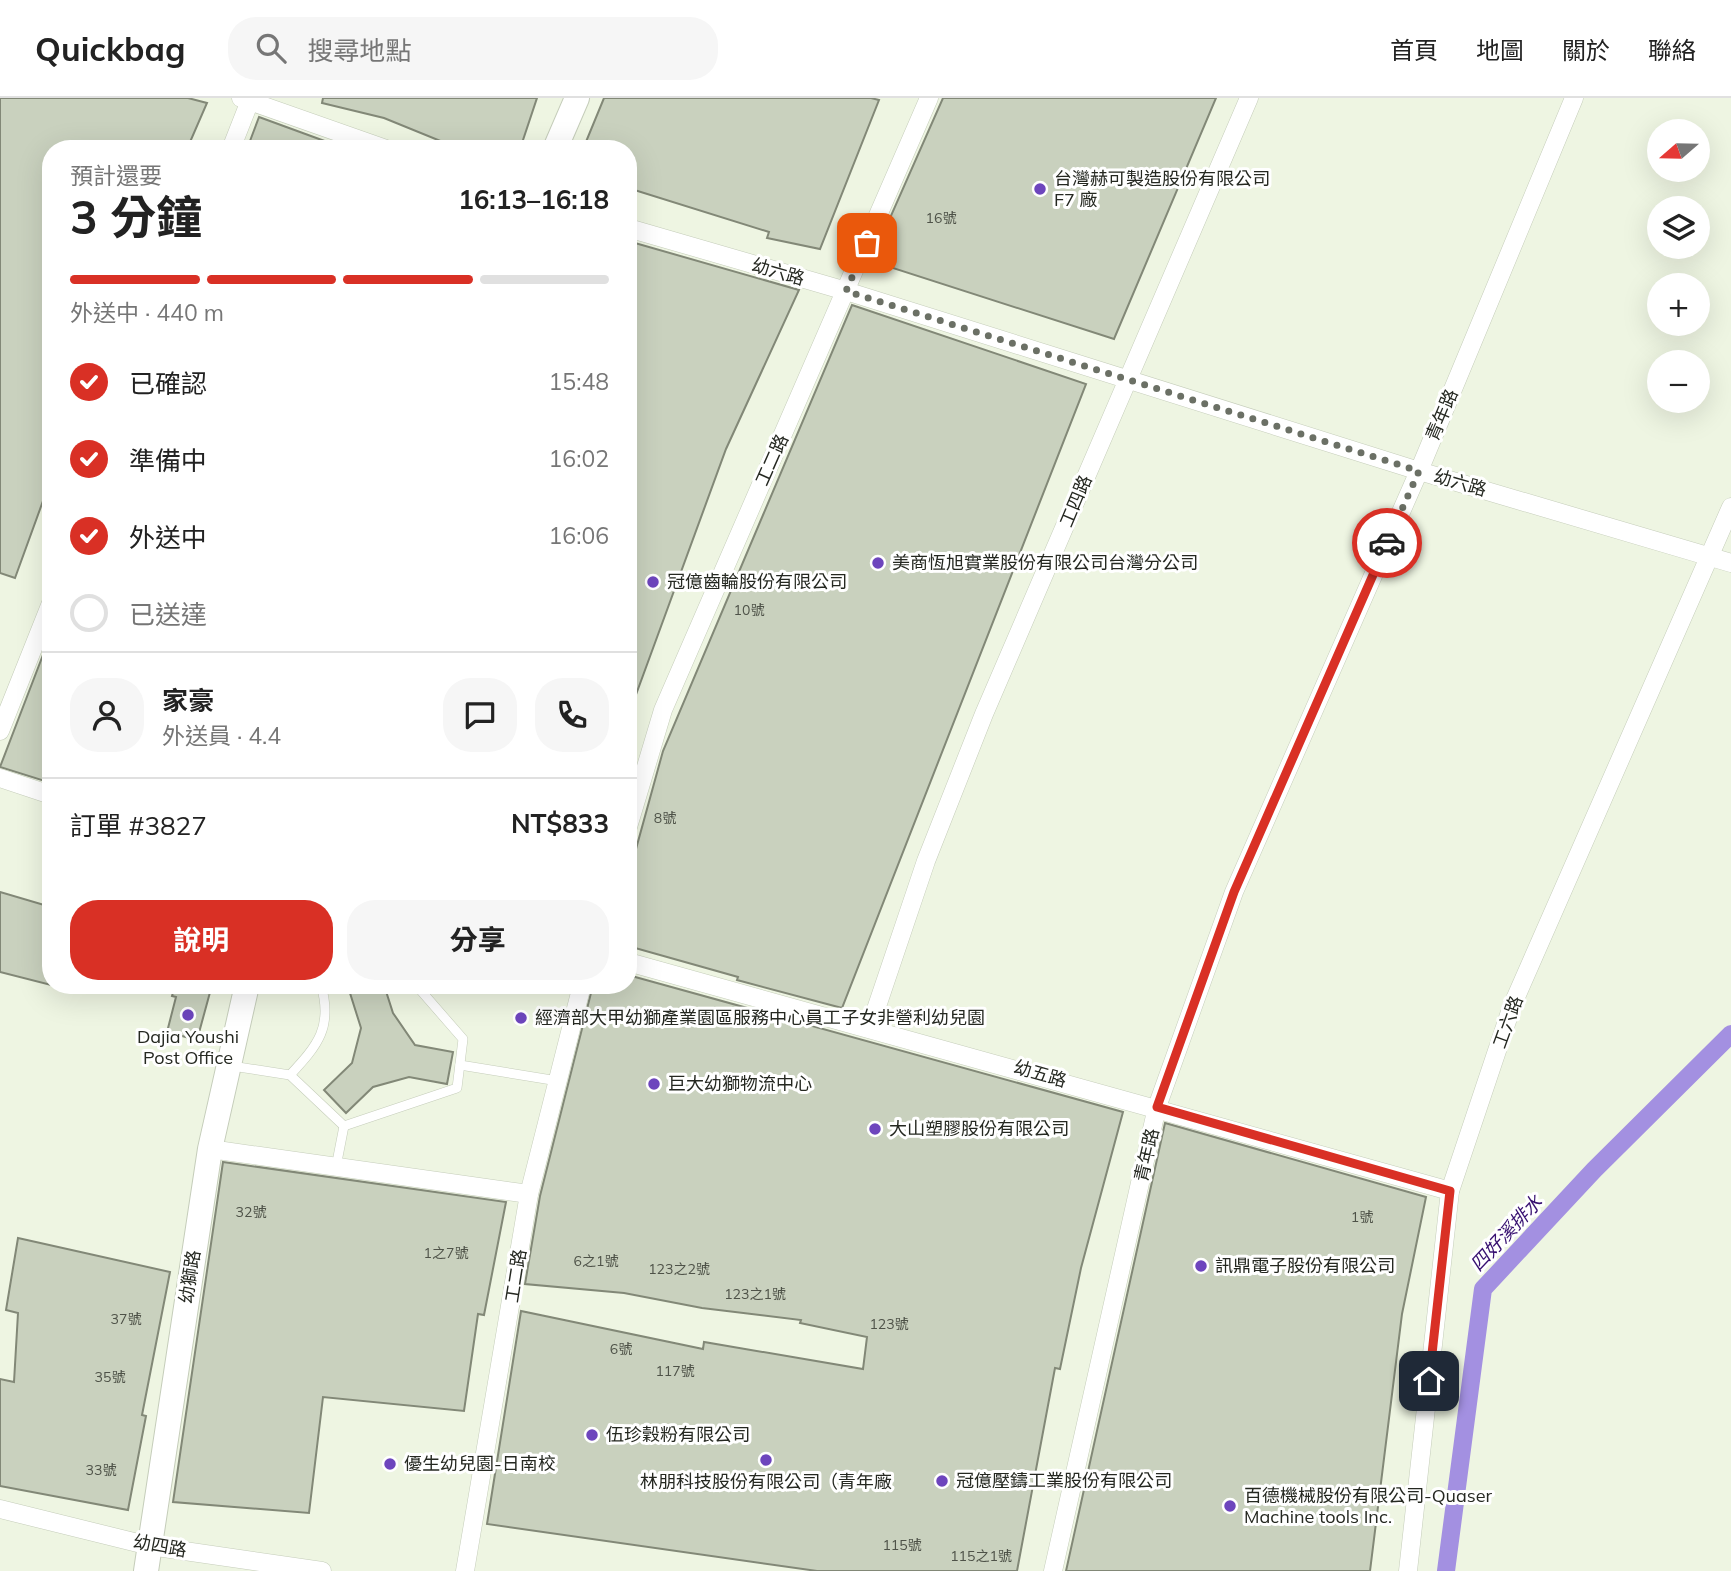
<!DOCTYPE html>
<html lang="zh-TW">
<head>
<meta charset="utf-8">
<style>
  :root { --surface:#fff; --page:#f6f6f6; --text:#222; --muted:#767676; --line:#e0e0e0; --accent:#d93025 }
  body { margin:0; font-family:Mulish,"Noto Sans TC",sans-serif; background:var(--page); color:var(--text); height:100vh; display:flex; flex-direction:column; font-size:26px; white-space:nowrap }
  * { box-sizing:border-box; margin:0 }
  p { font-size:23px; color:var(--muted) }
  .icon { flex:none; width:38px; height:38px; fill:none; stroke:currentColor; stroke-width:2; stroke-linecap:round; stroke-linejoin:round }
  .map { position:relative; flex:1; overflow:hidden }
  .drawer { position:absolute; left:42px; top:42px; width:595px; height:854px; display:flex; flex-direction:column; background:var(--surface); border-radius:28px; box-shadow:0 7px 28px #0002 }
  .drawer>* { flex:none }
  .needle { width:46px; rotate:250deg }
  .buttons { position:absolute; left:1647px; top:21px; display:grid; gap:14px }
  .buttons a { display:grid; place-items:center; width:63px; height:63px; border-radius:50%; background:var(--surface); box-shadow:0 7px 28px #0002; font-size:35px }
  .pin { position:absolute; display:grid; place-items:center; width:60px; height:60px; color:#fff; margin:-30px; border-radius:14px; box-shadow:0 4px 10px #0006 }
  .courier { position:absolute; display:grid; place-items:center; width:70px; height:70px; margin:-35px; border:5px solid #d93025; border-radius:50%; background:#fff; color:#222; box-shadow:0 2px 9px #0007 }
  .headline em { font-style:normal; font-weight:700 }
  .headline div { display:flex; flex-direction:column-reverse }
  .headline { display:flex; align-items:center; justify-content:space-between; height:119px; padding:0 28px }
  h1 { font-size:46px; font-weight:700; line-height:52px }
  .bar { display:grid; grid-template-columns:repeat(4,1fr); gap:10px 7px; align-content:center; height:84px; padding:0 28px }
  .bar i { height:9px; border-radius:5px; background:var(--line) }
  .bar .on { background:var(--accent) }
  .bar p { grid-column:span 4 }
  .line { display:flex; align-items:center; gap:18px; padding:0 28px; border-top:2px solid var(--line) }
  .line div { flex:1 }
  .round { display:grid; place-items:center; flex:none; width:74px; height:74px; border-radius:28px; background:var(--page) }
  ol { padding:0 28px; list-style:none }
  li { display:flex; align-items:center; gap:21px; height:77px }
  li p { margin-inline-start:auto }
  li .icon { padding:7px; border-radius:50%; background:var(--accent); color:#fff; stroke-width:4 }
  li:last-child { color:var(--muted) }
  li i { width:38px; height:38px; border:4px solid var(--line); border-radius:50% }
  .cta { display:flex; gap:14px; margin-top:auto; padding:14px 28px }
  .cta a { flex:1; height:80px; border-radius:28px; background:var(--accent); color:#fff; font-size:28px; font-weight:700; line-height:80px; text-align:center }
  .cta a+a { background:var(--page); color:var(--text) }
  header { display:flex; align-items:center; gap:42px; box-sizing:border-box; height:98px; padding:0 35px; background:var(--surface); border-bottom:2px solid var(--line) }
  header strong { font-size:33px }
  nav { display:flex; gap:38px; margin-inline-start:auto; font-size:24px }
  .search { width:490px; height:63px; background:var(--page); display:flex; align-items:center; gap:18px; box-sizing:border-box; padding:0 24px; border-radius:28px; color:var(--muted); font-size:26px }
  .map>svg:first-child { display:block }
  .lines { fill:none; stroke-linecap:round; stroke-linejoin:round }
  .canal { stroke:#a390e1; stroke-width:18 }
  .building { fill:#c9d1be; stroke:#828877; stroke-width:2 }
  .lane-casing { stroke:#c5cdba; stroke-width:10 }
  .street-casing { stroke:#c5cdba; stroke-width:19 }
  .secondary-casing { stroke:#c5cdba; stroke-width:26 }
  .lane { stroke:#fff; stroke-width:9 }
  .street { stroke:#fff; stroke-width:18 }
  .secondary { stroke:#fff; stroke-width:24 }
  .done { stroke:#6b7065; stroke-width:7; stroke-dasharray:0 12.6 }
  .route { stroke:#d93025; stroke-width:9 }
  .poi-dot { fill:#6d45bd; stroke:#fff; stroke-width:2.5 }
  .labels { text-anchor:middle; stroke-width:6; stroke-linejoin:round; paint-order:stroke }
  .number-label { font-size:14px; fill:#4e5248 }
  .poi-label { font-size:18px; fill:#252821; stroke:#fff; text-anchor:start }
  .street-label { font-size:18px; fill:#252821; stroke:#fff }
  .water-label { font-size:19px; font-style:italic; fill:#371070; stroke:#fff }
</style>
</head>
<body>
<header>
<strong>Quickbag</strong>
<div class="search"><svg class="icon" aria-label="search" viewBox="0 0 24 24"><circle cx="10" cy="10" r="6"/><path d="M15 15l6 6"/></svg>搜尋地點</div>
<nav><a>首頁</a><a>地圖</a><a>關於</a><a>聯絡</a></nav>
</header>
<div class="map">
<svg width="1731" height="1473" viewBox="0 0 1731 1473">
  <rect width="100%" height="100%" fill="#eef5e2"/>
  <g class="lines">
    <polyline class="canal" points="1446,1473 1483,1191 1594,1072 1731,936"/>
  </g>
  <g class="building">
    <polygon points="0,0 188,0 207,5 187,51 51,51 51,393 47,392 15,480 0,475"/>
    <polygon points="323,0 537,0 520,51 460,51 384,20 322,5"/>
    <polygon points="604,0 871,0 879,2 820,151 767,140 769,134 628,90 628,51 583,51"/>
    <polygon points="943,0 1216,0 1114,241 871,163"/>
    <polygon points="259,19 341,49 341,51 247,51"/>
    <polygon points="628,143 799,192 726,351 630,613"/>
    <polygon points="852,207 1086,286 842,910 737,882 738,879 628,848 628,780 663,653"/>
    <polygon points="51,536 51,685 0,669"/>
    <polygon points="0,794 51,809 51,887 0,874"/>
    <polygon points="628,877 1123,1014 1081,1170 1060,1271 1055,1270 1017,1473 817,1473 487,1426 521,1213 703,1251 704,1244 863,1271 867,1239 800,1225 801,1222 702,1210 624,1195 525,1186 540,1098 593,887 628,887"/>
    <polygon points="175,887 212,887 197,942 167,934 176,899 172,898"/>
    <polygon points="372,887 384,887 393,915 415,947 453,954 447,986 409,979 373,989 346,1015 324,992 352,965 361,930 350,895"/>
    <polygon points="1165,1025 1426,1099 1402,1216 1370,1473 1066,1473"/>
    <polygon points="223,1064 506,1104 484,1217 478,1216 464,1313 323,1299 309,1415 173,1404"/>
    <polygon points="18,1140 170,1174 142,1317 146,1318 128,1412 0,1388 0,1281 14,1284 18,1215 6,1212"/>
  </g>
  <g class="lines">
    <defs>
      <g id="lane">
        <polyline points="460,967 558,983"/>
        <polyline points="232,968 290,977 344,1028 457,990 463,941 416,887"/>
        <path d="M290 977C318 947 333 929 321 887"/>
        <polyline points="336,1069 344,1028"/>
      </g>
      <g id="street">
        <polyline points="241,0 386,51"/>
        <polyline points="231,51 251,0"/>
        <polyline points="628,130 846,193 1419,373 1731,465"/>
        <polyline points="0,633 51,505"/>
        <polyline points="0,680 51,697"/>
        <polyline points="628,729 663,612 929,0"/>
        <polyline points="628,864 1450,1093"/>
        <polyline points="870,929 926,763 984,616 1249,0"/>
        <polyline points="210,1051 529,1096"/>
        <polyline points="0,1411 150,1448 322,1473"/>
        <polyline points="465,1473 529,1096 582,887"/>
        <polyline points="1053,1473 1157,1009 1234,794 1419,373 1574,0"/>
        <polyline points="1408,1473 1450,1093 1512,908 1731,409"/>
      </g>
      <g id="secondary">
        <polyline points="555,51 577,0"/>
        <polyline points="146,1473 210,1051 247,887"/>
      </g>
    </defs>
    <use href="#lane" class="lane-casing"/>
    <use href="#street" class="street-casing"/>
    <use href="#secondary" class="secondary-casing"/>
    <use href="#lane" class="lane"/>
    <use href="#street" class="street"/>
    <use href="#secondary" class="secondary"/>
  </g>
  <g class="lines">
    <polyline class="done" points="867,145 846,193 1419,373 1387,445"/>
    <polyline class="route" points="1387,445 1234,794 1157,1009 1450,1093 1429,1283"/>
  </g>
  <g class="poi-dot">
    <circle cx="1040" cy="91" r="7"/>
    <circle cx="878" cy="465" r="7"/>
    <circle cx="653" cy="484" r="7"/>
    <circle cx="188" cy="917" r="7"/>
    <circle cx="521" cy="920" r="7"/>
    <circle cx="654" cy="986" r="7"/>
    <circle cx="875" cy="1031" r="7"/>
    <circle cx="1201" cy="1168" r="7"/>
    <circle cx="592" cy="1337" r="7"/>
    <circle cx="766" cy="1362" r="7"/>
    <circle cx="390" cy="1366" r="7"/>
    <circle cx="942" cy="1383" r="7"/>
    <circle cx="1230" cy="1408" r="7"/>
  </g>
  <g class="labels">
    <g class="number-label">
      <text x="941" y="125">16號</text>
      <text x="749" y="517">10號</text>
      <text x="665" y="725">8號</text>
      <text x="251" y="1119">32號</text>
      <text x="1362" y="1124">1號</text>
      <text x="446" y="1160">1之7號</text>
      <text x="596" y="1168">6之1號</text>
      <text x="679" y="1176">123之2號</text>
      <text x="755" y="1201">123之1號</text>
      <text x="126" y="1226">37號</text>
      <text x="889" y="1231">123號</text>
      <text x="621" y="1256">6號</text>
      <text x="675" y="1278">117號</text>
      <text x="110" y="1284">35號</text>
      <text x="101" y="1377">33號</text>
      <text x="902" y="1452">115號</text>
      <text x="981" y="1463">115之1號</text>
    </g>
    <g class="poi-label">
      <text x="1054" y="87">台灣赫可製造股份有限公司<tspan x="1054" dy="21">F7 廠</tspan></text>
      <text x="892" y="471">美商恆旭實業股份有限公司台灣分公司</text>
      <text x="667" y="490">冠億齒輪股份有限公司</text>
      <text x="535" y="926">經濟部大甲幼獅產業園區服務中心員工子女非營利幼兒園</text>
      <text x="188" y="945" text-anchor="middle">Dajia Youshi<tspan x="188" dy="21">Post Office</tspan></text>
      <text x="668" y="992">巨大幼獅物流中心</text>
      <text x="889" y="1037">大山塑膠股份有限公司</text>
      <text x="1215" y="1174">訊鼎電子股份有限公司</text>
      <text x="606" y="1343">伍珍穀粉有限公司</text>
      <text x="404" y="1372">優生幼兒園-日南校</text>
      <text x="956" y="1389">冠億壓鑄工業股份有限公司</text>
      <text x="766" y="1390" text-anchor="middle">林朋科技股份有限公司（青年廠</text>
      <text x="1244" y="1404">百德機械股份有限公司-Quaser<tspan x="1244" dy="21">Machine tools Inc.</tspan></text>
    </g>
    <g class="street-label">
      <text transform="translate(778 174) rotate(16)" y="6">幼六路</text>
      <text transform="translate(1442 317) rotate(-67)" y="6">青年路</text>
      <text transform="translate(772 362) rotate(-66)" y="6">工二路</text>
      <text transform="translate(1460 385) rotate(16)" y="6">幼六路</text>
      <text transform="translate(1076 403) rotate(-67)" y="6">工四路</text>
      <text transform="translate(1508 924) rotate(-70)" y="6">工六路</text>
      <text transform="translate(1040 976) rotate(16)" y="6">幼五路</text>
      <text transform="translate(1147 1057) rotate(-77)" y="6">青年路</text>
      <text transform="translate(516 1178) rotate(-81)" y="6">工二路</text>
      <text transform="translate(190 1179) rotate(-81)" y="6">幼獅路</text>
      <text transform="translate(160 1448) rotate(10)" y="6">幼四路</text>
    </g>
    <g class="water-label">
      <text transform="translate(1506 1135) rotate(-47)" y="7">四好溪排水</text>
    </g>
  </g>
</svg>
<div class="buttons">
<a><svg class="needle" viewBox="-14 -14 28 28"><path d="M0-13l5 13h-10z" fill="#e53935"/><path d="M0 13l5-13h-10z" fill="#767676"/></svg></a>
<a><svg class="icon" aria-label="layers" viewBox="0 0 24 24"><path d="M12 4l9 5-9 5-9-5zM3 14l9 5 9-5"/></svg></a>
<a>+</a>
<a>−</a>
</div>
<div class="pin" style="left:867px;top:145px;background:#ea580c"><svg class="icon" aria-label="bag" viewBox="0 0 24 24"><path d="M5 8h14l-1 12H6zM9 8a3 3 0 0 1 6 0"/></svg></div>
<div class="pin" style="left:1429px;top:1283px;background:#1f2937"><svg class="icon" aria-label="home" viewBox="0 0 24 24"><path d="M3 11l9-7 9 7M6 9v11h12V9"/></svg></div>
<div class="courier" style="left:1387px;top:445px"><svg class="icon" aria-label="car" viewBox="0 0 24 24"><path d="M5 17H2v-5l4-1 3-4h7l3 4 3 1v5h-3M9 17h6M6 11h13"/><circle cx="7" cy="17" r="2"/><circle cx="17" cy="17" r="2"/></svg></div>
<section class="drawer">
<div class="headline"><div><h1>3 分鐘</h1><p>預計還要</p></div><em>16:13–16:18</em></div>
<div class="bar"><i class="on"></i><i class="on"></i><i class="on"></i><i></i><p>外送中 · 440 m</p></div>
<ol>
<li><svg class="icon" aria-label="check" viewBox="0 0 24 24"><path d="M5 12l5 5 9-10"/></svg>已確認<p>15:48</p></li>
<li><svg class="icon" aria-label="check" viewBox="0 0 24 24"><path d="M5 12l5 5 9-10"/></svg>準備中<p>16:02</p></li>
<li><svg class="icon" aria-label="check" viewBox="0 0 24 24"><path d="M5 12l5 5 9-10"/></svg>外送中<p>16:06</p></li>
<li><i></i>已送達</li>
</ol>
<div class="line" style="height:126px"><a class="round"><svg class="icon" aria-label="person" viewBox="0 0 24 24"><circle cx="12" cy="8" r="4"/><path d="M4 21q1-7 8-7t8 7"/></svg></a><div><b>家豪</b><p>外送員 · 4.4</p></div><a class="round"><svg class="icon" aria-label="chat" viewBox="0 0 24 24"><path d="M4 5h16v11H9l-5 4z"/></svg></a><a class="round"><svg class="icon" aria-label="phone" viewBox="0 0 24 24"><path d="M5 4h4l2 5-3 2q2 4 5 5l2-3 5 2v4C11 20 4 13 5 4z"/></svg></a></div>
<div class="line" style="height:91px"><div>訂單 #3827</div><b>NT$833</b></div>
<div class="cta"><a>說明</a><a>分享</a></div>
</section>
</div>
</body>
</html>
